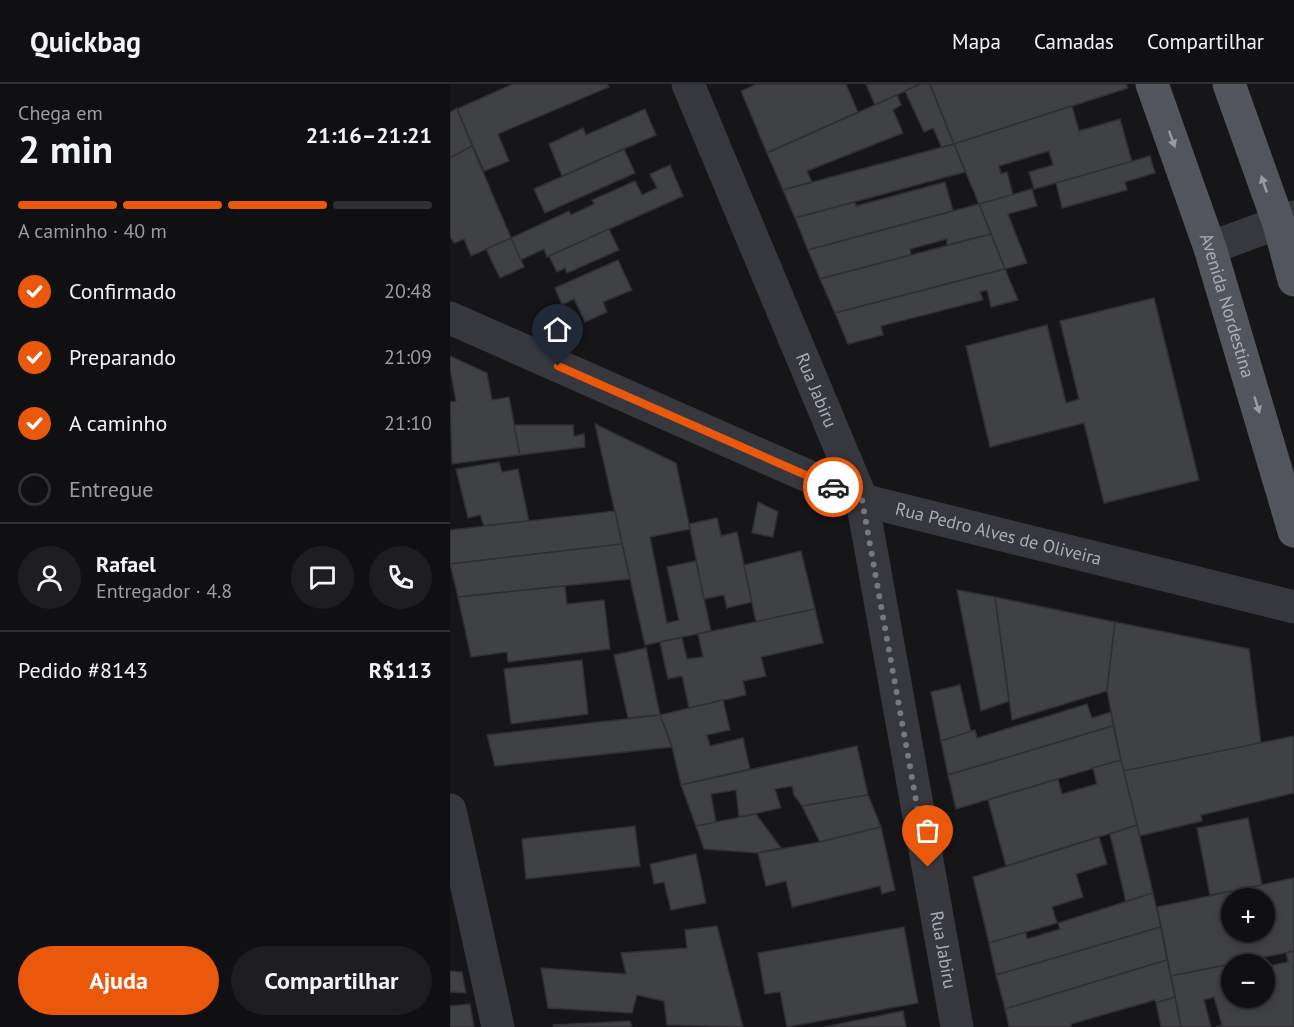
<!DOCTYPE html>
<html lang="pt">
<head>
<meta charset="utf-8">
<style>
  :root { --surface:#101012; --page:#1e1e20; --text:#f1f3f6; --muted:#9c9d9f; --line:#303032; --accent:#ea580c }
  body { margin:0; font-family:"PT Sans",sans-serif; background:var(--page); color:var(--text); height:100vh; display:flex; flex-direction:column; font-size:22px; white-space:nowrap }
  * { box-sizing:border-box; margin:0 }
  p { font-size:20px; color:var(--muted) }
  .icon { flex:none; width:33px; height:33px; fill:none; stroke:currentColor; stroke-width:2; stroke-linecap:round; stroke-linejoin:round }
  .map { position:relative; flex:1; overflow:hidden }
  .drawer { display:flex; flex-direction:column; background:var(--surface); width:450px }
  .drawer>* { flex:none }
  .tools { position:absolute; left:771px; top:804px; display:grid; gap:12px }
  .tools a { display:grid; place-items:center; width:54px; height:54px; border-radius:50%; background:var(--surface); box-shadow:0 3px 9px #0003,0 0 0 2px var(--line); font-size:30px }
  .pin { position:absolute; display:grid; place-items:center; width:51px; height:51px; color:#fff; margin:-62px -26px; border-radius:50% 50% 50% 0; rotate:-45deg; box-shadow:0 0 6px #0007 }
  .pin .icon { rotate:45deg }
  .courier { position:absolute; display:grid; place-items:center; width:60px; height:60px; margin:-30px; border:4px solid #ea580c; border-radius:50%; background:#fff; color:#222; box-shadow:0 2px 8px #0007 }
  .head em { font-style:normal; font-weight:700 }
  .head div { display:flex; flex-direction:column-reverse }
  .head { display:flex; align-items:center; justify-content:space-between; height:102px; padding:0 18px }
  h1 { font-size:39px; font-weight:700; line-height:45px }
  .bar { display:grid; grid-template-columns:repeat(4,1fr); gap:9px 6px; align-content:center; height:72px; padding:0 18px }
  .bar i { height:8px; border-radius:4px; background:var(--line) }
  .bar .current { background:var(--accent) }
  .bar p { grid-column:span 4 }
  .line { display:flex; align-items:center; gap:15px; padding:0 18px; border-top:2px solid var(--line) }
  .line div { flex:1 }
  .round { display:grid; place-items:center; flex:none; width:63px; height:63px; border-radius:32px; background:var(--page) }
  ol { padding:0 18px; list-style:none }
  li { display:flex; align-items:center; gap:18px; height:66px }
  li p { margin-inline-start:auto }
  li .icon { padding:6px; border-radius:50%; background:var(--accent); color:#fff; stroke-width:4 }
  li:last-child { color:var(--muted) }
  li i { width:33px; height:33px; border:3px solid var(--line); border-radius:50% }
  .button { display:flex; gap:12px; margin-top:auto; padding:12px 18px }
  .button a { flex:1; height:69px; border-radius:36px; background:var(--accent); color:#fff; font-size:24px; font-weight:700; line-height:69px; text-align:center }
  .button a+a { background:var(--page); color:var(--text) }
  header { display:flex; align-items:center; gap:36px; box-sizing:border-box; height:84px; padding:0 30px; background:var(--surface); border-bottom:2px solid var(--line) }
  header strong { font-size:28px }
  nav { display:flex; gap:33px; margin-inline-start:auto; font-size:21px }
  main { display:flex; flex:1; min-height:0 }
  .map>svg:first-child { display:block }
  .building { fill:#404145; stroke:#303034; stroke-width:1.5; fill-rule:evenodd }
  .lines { fill:none; stroke-linecap:round; stroke-linejoin:round }
  .minor { stroke:#37383d; stroke-width:33 }
  .major { stroke:#53555c; stroke-width:33 }
  .oneway { fill:#979ba6 }
  .done { stroke:#757880; stroke-width:6; stroke-dasharray:0 10.8 }
  .route { stroke:#ea580c; stroke-width:8 }
  .labels { text-anchor:middle; stroke-width:4.5; stroke-linejoin:round; paint-order:stroke }
  .street-label { font-size:18px; fill:#a8adb8; stroke:#111113 }
</style>
</head>
<body>
<header>
<strong>Quickbag</strong>
<nav><a>Mapa</a><a>Camadas</a><a>Compartilhar</a></nav>
</header>
<main>
<section class="drawer">
<div class="head"><div><h1>2 min</h1><p>Chega em</p></div><em>21:16–21:21</em></div>
<div class="bar"><i class="current"></i><i class="current"></i><i class="current"></i><i></i><p>A caminho · 40 m</p></div>
<ol>
<li><svg class="icon" aria-label="check" viewBox="0 0 24 24"><path d="M5 12l5 5 9-10"/></svg>Confirmado<p>20:48</p></li>
<li><svg class="icon" aria-label="check" viewBox="0 0 24 24"><path d="M5 12l5 5 9-10"/></svg>Preparando<p>21:09</p></li>
<li><svg class="icon" aria-label="check" viewBox="0 0 24 24"><path d="M5 12l5 5 9-10"/></svg>A caminho<p>21:10</p></li>
<li><i></i>Entregue</li>
</ol>
<div class="line" style="height:108px"><a class="round"><svg class="icon" aria-label="person" viewBox="0 0 24 24"><circle cx="12" cy="8" r="4"/><path d="M4 21q1-7 8-7t8 7"/></svg></a><div><b>Rafael</b><p>Entregador · 4.8</p></div><a class="round"><svg class="icon" aria-label="chat" viewBox="0 0 24 24"><path d="M4 5h16v11H9l-5 4z"/></svg></a><a class="round"><svg class="icon" aria-label="phone" viewBox="0 0 24 24"><path d="M5 4h4l2 5-3 2q2 4 5 5l2-3 5 2v4C11 20 4 13 5 4z"/></svg></a></div>
<div class="line" style="height:78px"><div>Pedido #8143</div><b>R$113</b></div>
<div class="button"><a>Ajuda</a><a>Compartilhar</a></div>
</section>
<div class="map">
<svg width="844" height="943" viewBox="0 0 844 943">
  <rect width="100%" height="100%" fill="#161618"/>
  <g class="building">
    <polygon points="63,0 157,0 159,3 48,50 59,77 34,87 7,25"/>
    <polygon points="306,0 396,0 408,28 317,69 291,7"/>
    <polygon points="416,0 471,0 425,21"/>
    <polygon points="471,0 480,0 504,60 492,64 483,44 474,48 455,7"/>
    <polygon points="480,0 676,0 678,4 504,60"/>
    <polygon points="447,11 451,21 443,26 453,49 357,87 362,98 333,106 317,69"/>
    <polygon points="622,22 629,47 670,35 682,78 584,105 579,88 603,81 599,67 549,82 551,90 557,88 563,111 529,120 504,60"/>
    <polygon points="7,24 22,62 0,74 0,28"/>
    <polygon points="195,25 206,51 112,92 99,60 133,44 136,51"/>
    <polygon points="504,60 515,88 345,134 333,106"/>
    <polygon points="22,62 61,154 21,172 14,155 4,159 0,153 0,74"/>
    <polygon points="174,65 185,89 95,129 84,105"/>
    <polygon points="700,72 705,89 675,98 677,106 612,124 606,99"/>
    <polygon points="220,81 233,112 99,172 97,173 94,165 70,176 61,154 119,127 121,131 144,120 142,116 185,97 192,111 207,104 200,90"/>
    <polygon points="495,98 503,127 358,166 345,134 405,118 406,122"/>
    <polygon points="582,105 587,122 558,130 577,179 555,185 529,120"/>
    <polygon points="529,120 541,150 497,161 497,155 460,165 461,171 370,195 358,166"/>
    <polygon points="159,145 169,166 117,189 115,184 107,188 99,172"/>
    <polygon points="541,150 555,185 385,229 370,195"/>
    <polygon points="61,154 74,183 50,194 36,165"/>
    <polygon points="168,176 182,206 153,218 157,228 135,238 124,215 112,221 105,204"/>
    <polygon points="555,185 568,216 541,223 537,206 530,208 533,216 431,242 433,251 398,260 385,229"/>
    <polygon points="704,214 749,396 654,419 634,339 540,363 516,262 597,241 616,319 629,315 610,237"/>
    <polygon points="0,272 37,289 42,316 59,313 70,371 2,380 0,318 6,317 0,285"/>
    <polygon points="145,340 226,379 240,445 200,453 217,539 229,536 217,483 246,477 261,547 195,561"/>
    <polygon points="64,341 123,341 124,352 134,350 135,363 70,371"/>
    <polygon points="49,378 52,388 68,385 79,437 34,442 30,431 18,434 6,385"/>
    <polygon points="308,418 328,428 323,453 302,449"/>
    <polygon points="165,427 172,460 0,480 0,446"/>
    <polygon points="267,434 271,452 287,448 302,518 277,524 274,511 254,515 239,440"/>
    <polygon points="172,460 180,495 8,513 0,480"/>
    <polygon points="351,467 365,525 306,538 294,481"/>
    <polygon points="115,502 117,520 154,516 160,565 58,578 57,568 21,573 8,513"/>
    <polygon points="507,506 545,513 559,617 531,627"/>
    <polygon points="545,513 665,538 657,607 562,636"/>
    <polygon points="365,525 373,559 311,573 316,592 293,597 296,611 239,624 232,592 218,595 210,558 232,554 237,575 253,573 248,550"/>
    <polygon points="665,538 799,565 811,660 673,687 657,607"/>
    <polygon points="196,564 210,631 178,634 164,571"/>
    <polygon points="132,576 138,630 61,640 54,585"/>
    <polygon points="510,601 521,648 491,657 481,608"/>
    <polygon points="273,616 280,646 257,651 260,662 293,654 300,685 231,701 222,663 210,631"/>
    <polygon points="637,620 642,634 661,628 663,642 498,691 491,657 525,646 527,654"/>
    <polygon points="210,631 222,663 45,682 37,651"/>
    <polygon points="663,642 671,676 506,725 498,691"/>
    <polygon points="844,652 844,709 751,731 752,737 689,752 673,687"/>
    <polygon points="407,662 418,711 352,722 344,711 342,702 325,705 331,724 289,733 286,706 261,710 266,738 246,742 231,701"/>
    <polygon points="671,676 687,741 556,782 538,716 608,695 612,710 647,700 643,684"/>
    <polygon points="418,711 431,743 370,758 352,722"/>
    <polygon points="306,730 331,764 308,769 254,765 246,742"/>
    <polygon points="798,734 812,801 760,811 747,744"/>
    <polygon points="687,741 703,809 676,818 660,750"/>
    <polygon points="185,742 190,782 76,795 72,755"/>
    <polygon points="431,743 445,806 432,810 430,802 342,823 336,797 316,802 308,769 370,758"/>
    <polygon points="649,753 657,780 626,790 633,813 602,823 607,839 539,859 523,793"/>
    <polygon points="246,770 256,819 221,826 214,798 204,800 200,780"/>
    <path d="M844 794V867L721 892 707 823ZM782 814H814V848H782Z"/>
    <polygon points="703,809 711,843 546,891 539,859 576,848 577,855 610,845 608,839"/>
    <polygon points="267,842 293,943 217,941 214,917 187,911 182,929 98,924 91,884 176,890 171,869 237,864 235,846"/>
    <polygon points="454,843 468,919 337,943 330,908 315,910 308,869"/>
    <polygon points="711,843 717,876 555,925 546,891"/>
    <polygon points="844,867 844,943 766,943 772,941 764,913 754,916 761,943 731,943 721,892 806,875 807,880 782,880 782,914 814,914 814,883 838,878 836,869"/>
    <polygon points="717,876 725,913 706,919 705,916 621,940 621,943 559,943 555,925"/>
    <polygon points="0,887 12,888 16,909 0,908"/>
    <polygon points="725,913 731,943 711,943 706,919"/>
    <polygon points="20,920 24,943 0,943 0,922"/>
    <polygon points="453,927 456,943 374,943"/>
    <polygon points="180,937 182,943 104,943 103,941"/>
  </g>
  <g class="lines">
    <g class="minor">
      <path id="s1" d="M238 0 412 416 507 943"/>
      <polyline points="760,164 844,133"/>
      <path id="s2" d="M0 234 412 416 844 523"/>
      <polyline points="0,726 48,943"/>
    </g>
    <g class="major">
      <path id="s3" d="M702 0 760 164 844 447"/>
      <polyline points="779,0 829,140 844,196"/>
    </g>
  </g>
  <defs><path id="oneway-solid" d="M-6-.8H1V-3.2L6.5 0L1 3.2V.8H-6Z" transform="scale(1.5)"/></defs>
  <g class="oneway">
    <use href="#oneway-solid" transform="translate(722 55) rotate(70)"/>
    <use href="#oneway-solid" transform="translate(814 100) rotate(-109)"/>
    <use href="#oneway-solid" transform="translate(807 321) rotate(73)"/>
  </g>
  <g class="lines">
    <polyline class="done" points="383,403 412,416 478,783"/>
    <polyline class="route" points="108,282 383,403"/>
  </g>
  <g class="labels">
    <g class="street-label">
      <text dy="6" stroke="none"><textPath href="#s3" startOffset="234">Avenida Nordestina</textPath></text>
      <text dy="6" stroke="none"><textPath href="#s1" startOffset="332">Rua Jabiru</textPath></text>
      <text dy="6" stroke="none"><textPath href="#s2" startOffset="591">Rua Pedro Alves de Oliveira</textPath></text>
      <text dy="6" stroke="none"><textPath href="#s1" startOffset="908">Rua Jabiru</textPath></text>
    </g>
  </g>
</svg>
<div class="tools">
<a>+</a>
<a>−</a>
</div>
<div class="pin" style="left:478px;top:783px;background:#ea580c"><svg class="icon" aria-label="bag" viewBox="0 0 24 24"><path d="M5 8h14l-1 12H6zM9 8a3 3 0 0 1 6 0"/></svg></div>
<div class="pin" style="left:108px;top:282px;background:#1f2937"><svg class="icon" aria-label="home" viewBox="0 0 24 24"><path d="M3 11l9-7 9 7M6 9v11h12V9"/></svg></div>
<div class="courier" style="left:383px;top:403px"><svg class="icon" aria-label="car" viewBox="0 0 24 24"><path d="M5 17H2v-5l4-1 3-4h7l3 4 3 1v5h-3M9 17h6M6 11h13"/><circle cx="7" cy="17" r="2"/><circle cx="17" cy="17" r="2"/></svg></div>
</div>
</main>
</body>
</html>
